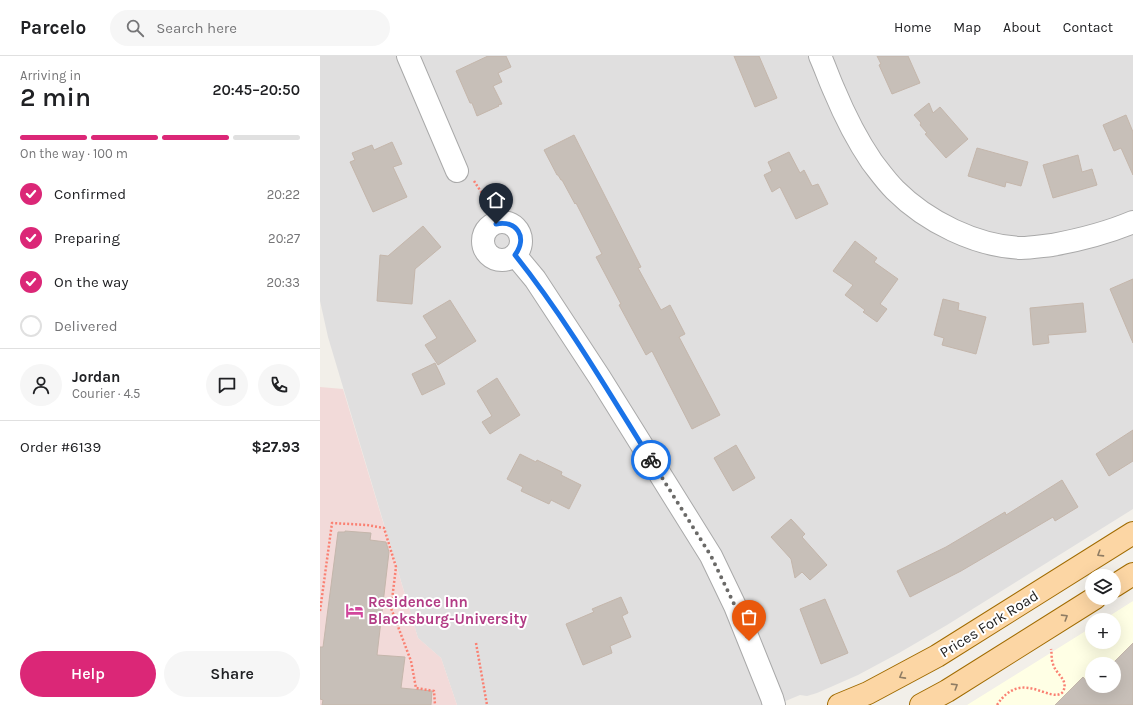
<!DOCTYPE html>
<html lang="en">
<head>
<meta charset="utf-8">
<style>
  :root { --surface:#fff; --page:#f6f6f6; --text:#202124; --muted:#757577; --line:#e0e0e0; --accent:#db2777 }
  body { margin:0; font-family:Karla,sans-serif; background:var(--page); color:var(--text); height:100vh; display:flex; flex-direction:column; font-size:15px; white-space:nowrap }
  * { box-sizing:border-box; margin:0 }
  p { font-size:13px; color:var(--muted) }
  .icon { flex:none; width:22px; height:22px; fill:none; stroke:currentColor; stroke-width:2; stroke-linecap:round; stroke-linejoin:round }
  .map { position:relative; flex:1; overflow:hidden }
  .drawer { display:flex; flex-direction:column; background:var(--surface); width:320px }
  .drawer>* { flex:none }
  .buttons { position:absolute; left:765px; top:513px; display:grid; gap:8px }
  .buttons a { display:grid; place-items:center; width:36px; height:36px; border-radius:50%; background:var(--surface); box-shadow:0 4px 16px #0002; font-size:20px }
  .pin { position:absolute; display:grid; place-items:center; width:34px; height:34px; color:#fff; margin:-41px -17px; border-radius:50% 50% 50% 0; rotate:-45deg; box-shadow:0 0 4px #0007 }
  .pin .icon { rotate:45deg }
  .courier { position:absolute; display:grid; place-items:center; width:40px; height:40px; margin:-20px; border:3px solid #1a73e8; border-radius:50%; background:#fff; color:#222; box-shadow:0 1px 5px #0007 }
  .headline em { font-style:normal; font-weight:600 }
  .headline div { display:flex; flex-direction:column-reverse }
  .headline { display:flex; align-items:center; justify-content:space-between; height:68px; padding:0 20px }
  h1 { font-size:26px; font-weight:600; line-height:30px }
  .bar { display:grid; grid-template-columns:repeat(4,1fr); gap:6px 4px; align-content:center; height:48px; padding:0 20px }
  .bar i { height:5px; border-radius:3px; background:var(--line) }
  .bar .selected { background:var(--accent) }
  .bar p { grid-column:span 4 }
  .line { display:flex; align-items:center; gap:10px; padding:0 20px; border-top:1px solid var(--line) }
  .line div { flex:1 }
  .round { display:grid; place-items:center; flex:none; width:42px; height:42px; border-radius:21px; background:var(--page) }
  ol { padding:0 20px; list-style:none }
  li { display:flex; align-items:center; gap:12px; height:44px }
  li p { margin-inline-start:auto }
  li .icon { padding:4px; border-radius:50%; background:var(--accent); color:#fff; stroke-width:4 }
  li:last-child { color:var(--muted) }
  li i { width:22px; height:22px; border:2px solid var(--line); border-radius:50% }
  .cta { display:flex; gap:8px; margin-top:auto; padding:8px 20px }
  .cta a { flex:1; height:46px; border-radius:24px; background:var(--accent); color:#fff; font-size:16px; font-weight:600; line-height:46px; text-align:center }
  .cta a+a { background:var(--page); color:var(--text) }
  header { display:flex; align-items:center; gap:24px; box-sizing:border-box; height:56px; padding:0 20px; background:var(--surface); border-bottom:1px solid var(--line) }
  header strong { font-size:19px }
  nav { display:flex; gap:22px; margin-inline-start:auto; font-size:14px }
  .search { width:280px; height:36px; background:var(--page); display:flex; align-items:center; gap:10px; box-sizing:border-box; padding:0 14px; border-radius:22px; color:var(--muted); font-size:15px }
  main { display:flex; flex:1; min-height:0 }
  .map>svg:first-child { display:block }
  .residential { fill:#e0dfdf }
  .commercial { fill:#f2dad9 }
  .education { fill:#ffffe5; fill-rule:evenodd }
  .building { fill:#c7bfb8; stroke:#c4b6ab }
  .lines { fill:none; stroke-linecap:round; stroke-linejoin:round }
  .minor-casing { stroke:#a9a9a9; stroke-width:24 }
  .major-casing { stroke:#a06b00; stroke-width:24 }
  .path { stroke:#fa8072; stroke-width:2.5; stroke-dasharray:2 2; stroke-linecap:butt }
  .minor { stroke:#fff; stroke-width:22 }
  .major { stroke:#fcd6a4; stroke-width:22 }
  .oneway { stroke:#8f7c63 }
  .done { stroke:#6b6a68; stroke-width:4; stroke-dasharray:0 7.2 }
  .route { stroke:#1a73e8; stroke-width:5 }
  .labels { text-anchor:middle; stroke-width:4; stroke-linejoin:round; paint-order:stroke }
  .hotel-label { font-size:15px; font-weight:bold; fill:#b23c85; stroke:#fff; text-anchor:start }
  .street-label { font-size:15px; fill:#222; stroke:#fff }
</style>
</head>
<body>
<header>
<strong>Parcelo</strong>
<div class="search"><svg class="icon" aria-label="search" viewBox="0 0 24 24"><circle cx="10" cy="10" r="6"/><path d="M15 15l6 6"/></svg>Search here</div>
<nav><a>Home</a><a>Map</a><a>About</a><a>Contact</a></nav>
</header>
<main>
<section class="drawer">
<div class="headline"><div><h1>2 min</h1><p>Arriving in</p></div><em>20:45–20:50</em></div>
<div class="bar"><i class="selected"></i><i class="selected"></i><i class="selected"></i><i></i><p>On the way · 100 m</p></div>
<ol>
<li><svg class="icon" aria-label="check" viewBox="0 0 24 24"><path d="M5 12l5 5 9-10"/></svg>Confirmed<p>20:22</p></li>
<li><svg class="icon" aria-label="check" viewBox="0 0 24 24"><path d="M5 12l5 5 9-10"/></svg>Preparing<p>20:27</p></li>
<li><svg class="icon" aria-label="check" viewBox="0 0 24 24"><path d="M5 12l5 5 9-10"/></svg>On the way<p>20:33</p></li>
<li><i></i>Delivered</li>
</ol>
<div class="line" style="height:72px"><a class="round"><svg class="icon" aria-label="person" viewBox="0 0 24 24"><circle cx="12" cy="8" r="4"/><path d="M4 21q1-7 8-7t8 7"/></svg></a><div><b>Jordan</b><p>Courier · 4.5</p></div><a class="round"><svg class="icon" aria-label="chat" viewBox="0 0 24 24"><path d="M4 5h16v11H9l-5 4z"/></svg></a><a class="round"><svg class="icon" aria-label="phone" viewBox="0 0 24 24"><path d="M5 4h4l2 5-3 2q2 4 5 5l2-3 5 2v4C11 20 4 13 5 4z"/></svg></a></div>
<div class="line" style="height:52px"><div>Order #6139</div><b>$27.93</b></div>
<div class="cta"><a>Help</a><a>Share</a></div>
</section>
<div class="map">
<svg width="813" height="649" viewBox="0 0 813 649">
  <rect width="100%" height="100%" fill="#f2efe9"/>
  <polygon class="residential" points="0,0 813,0 813,453 627,569 579,597 538,619 497,637 487,640 480,639 456,649 137,649 121,602 98,582 8,281 0,245"/>
  <polygon class="commercial" points="0,331 23,333 98,582 121,602 137,649 0,649"/>
  <path class="education" d="M813 545V649H647L772 571V586H794V564H783ZM772 608H794V630H772Z"/>
  <g class="building">
    <polygon points="168,0 186,0 191,11 178,17 182,26 173,30 182,48 178,49 179,50 157,60 152,47 150,47 136,15"/>
    <polygon points="414,0 439,0 457,42 435,51"/>
    <polygon points="557,0 588,0 600,27 572,38 559,9 561,8"/>
    <polygon points="609,47 613,57 620,51 648,83 626,102 605,78 607,77 600,69 601,67 594,59"/>
    <polygon points="806,59 813,76 813,119 801,92 794,95 783,69"/>
    <polygon points="254,79 321,211 318,212 341,254 350,249 365,278 359,281 400,359 372,373 332,295 326,299 299,249 301,248 276,201 282,198 256,147 255,148 242,124 241,124 238,119 237,119 224,94"/>
    <polygon points="72,86 82,108 73,111 87,141 53,156 30,106 35,104 32,97 52,89 54,94"/>
    <polygon points="657,92 708,106 701,130 686,126 685,131 648,120"/>
    <polygon points="469,96 480,117 484,114 492,130 498,128 508,148 476,163 460,131 452,136 444,119 452,115 448,106"/>
    <polygon points="758,99 762,116 772,113 777,129 733,142 723,109"/>
    <polygon points="103,170 121,191 95,213 92,248 57,245 60,199 68,200"/>
    <polygon points="535,185 557,202 554,206 578,223 560,248 567,253 557,266 543,256 545,254 525,239 533,229 513,215"/>
    <polygon points="813,223 813,287 790,233"/>
    <polygon points="623,243 639,247 638,254 666,261 656,298 622,289 624,282 614,279"/>
    <polygon points="130,244 156,285 118,309 105,289 117,282 103,260"/>
    <polygon points="763,247 766,276 728,279 729,287 713,289 710,252"/>
    <polygon points="115,307 125,328 102,339 92,318"/>
    <polygon points="177,322 200,359 170,378 162,366 172,360 157,335"/>
    <polygon points="813,374 813,405 789,420 776,398"/>
    <polygon points="416,389 435,422 413,435 394,402"/>
    <polygon points="200,398 216,406 217,404 242,416 241,419 261,429 249,453 231,444 229,448 201,435 203,431 187,423"/>
    <polygon points="742,424 758,451 735,465 733,461 641,515 590,541 577,515 626,491 685,456 686,459"/>
    <polygon points="471,463 485,478 482,481 507,509 490,524 482,516 475,522 471,503 451,481"/>
    <polygon points="25,475 51,477 50,484 66,486 69,496 57,599 85,601 81,632 112,635 111,649 2,649 3,644 0,643 0,591 3,591 18,476 25,476"/>
    <polygon points="301,541 308,557 302,560 311,581 290,590 292,597 263,609 246,568 274,556 272,553"/>
    <polygon points="505,543 528,597 501,608 480,553"/>
    <polygon points="813,587 813,649 735,649 763,621 770,629 772,627 772,630 794,630 794,608 792,608"/>
  </g>
  <g class="lines">
    <defs>
      <g id="minor">
        <polyline points="88,0 137,115"/>
        <path d="M500 0C505 11 509 23 514 34 524 58 537 84 552 106 559 115 566 125 575 134 607 166 656 190 701 192 711 192 722 190 732 189 759 184 787 177 813 166"/>
        <circle cx="182" cy="185" r="19"/>
        <polyline points="195,199 215,223 280,322 391,500 415,550 452,642 454,649"/>
      </g>
      <g id="major">
        <polyline points="794,530 813,518"/>
        <polyline points="519,649 548,637 617,600 813,477"/>
        <polyline points="601,649 627,635 775,542"/>
      </g>
    </defs>
    <use href="#minor" class="minor-casing"/>
    <use href="#major" class="major-casing"/>
    <g class="path">
      <polyline points="154,125 175,157 176,168"/>
      <polyline points="0,555 12,467 47,469 64,472 76,511 71,552 91,605 96,632 114,635 115,649"/>
      <polyline points="156,587 167,649"/>
      <path d="M677 649C702 611 730 649 743 636 749 623 736 619 733 608 731 603 732 598 731 593"/>
    </g>
    <use href="#minor" class="minor"/>
    <use href="#major" class="major"/>
  </g>
  <defs><path id="oneway-chevron" d="M-2-3.5L2.5 0L-2 3.5" fill="none" stroke-width="1.6" stroke-linecap="round" stroke-linejoin="round"/></defs>
  <g class="oneway">
    <use href="#oneway-chevron" transform="translate(780 498) rotate(148)"/>
    <use href="#oneway-chevron" transform="translate(745 561) rotate(-32)"/>
    <use href="#oneway-chevron" transform="translate(582 620) rotate(151)"/>
    <use href="#oneway-chevron" transform="translate(635 630) rotate(-32)"/>
  </g>
  <g class="lines">
    <polyline class="done" points="331,404 391,500 415,550 429,585"/>
    <path class="route" d="M176 168C197 164 208 181 195 199 246 263 288 335 331 404"/>
  </g>
  <defs>
    <symbol id="hotel-bare" viewBox="-9 -9 18 18"><path d="M-6-4.5h1.5V1H6V5H4.5V3h-9V5H-6ZM-4 0a1.8 1.8 0 1 1 3.6 0ZM.5 0V-2.5h3Q6-2.5 6 0Z" fill="#d1479c" stroke="#fff" stroke-width="2.5" paint-order="stroke"/></symbol>
  </defs>
  <g fill-rule="evenodd">
    <use href="#hotel-bare" x="22" y="542" width="25" height="25"/>
  </g>
  <g class="labels">
    <g class="hotel-label">
      <text x="48" y="551">Residence Inn<tspan x="48" dy="17">Blacksburg-University</tspan></text>
    </g>
    <g class="street-label">
      <text transform="translate(669 568) rotate(-32)" y="5">Prices Fork Road</text>
    </g>
  </g>
</svg>
<div class="buttons">
<a><svg class="icon" aria-label="layers" viewBox="0 0 24 24"><path d="M12 4l9 5-9 5-9-5zM3 14l9 5 9-5"/></svg></a>
<a>+</a>
<a>−</a>
</div>
<div class="pin" style="left:429px;top:585px;background:#ea580c"><svg class="icon" aria-label="bag" viewBox="0 0 24 24"><path d="M5 8h14l-1 12H6zM9 8a3 3 0 0 1 6 0"/></svg></div>
<div class="pin" style="left:176px;top:168px;background:#1f2937"><svg class="icon" aria-label="home" viewBox="0 0 24 24"><path d="M3 11l9-7 9 7M6 9v11h12V9"/></svg></div>
<div class="courier" style="left:331px;top:404px"><svg class="icon" aria-label="bike" viewBox="0 0 24 24"><circle cx="6" cy="16" r="4"/><circle cx="18" cy="16" r="4"/><path d="M6 16l4-8h5l3 8M10 8l3 8H6M13 5h3"/></svg></div>
</div>
</main>
</body>
</html>
